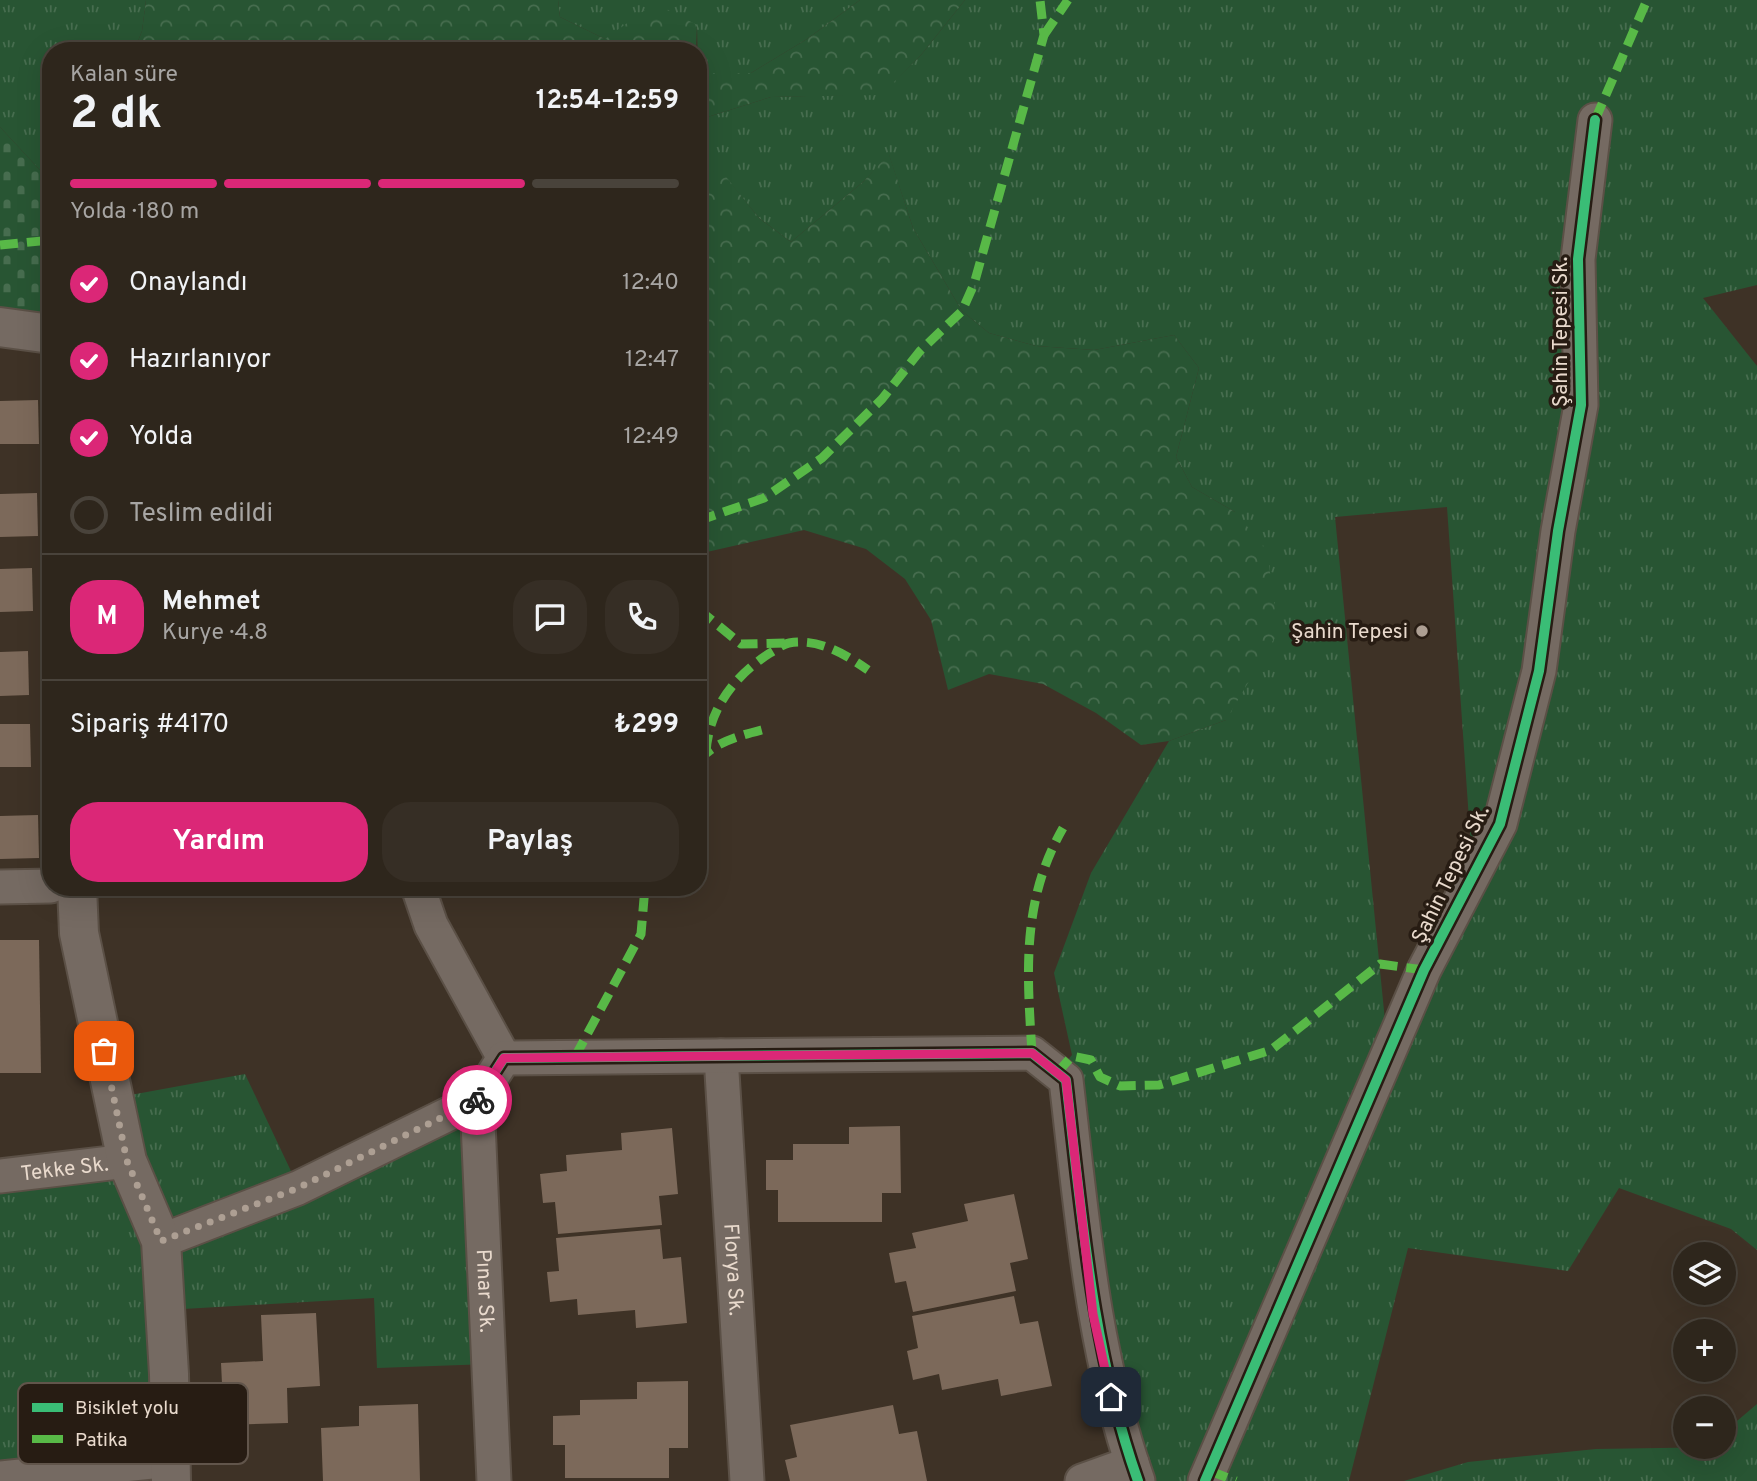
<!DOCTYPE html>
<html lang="tr">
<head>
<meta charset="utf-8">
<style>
  :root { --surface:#2e261c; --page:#362e25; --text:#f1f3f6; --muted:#a7a5a3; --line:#49433b; --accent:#db2777 }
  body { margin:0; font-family:Overpass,sans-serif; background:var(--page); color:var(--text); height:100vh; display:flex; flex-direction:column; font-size:26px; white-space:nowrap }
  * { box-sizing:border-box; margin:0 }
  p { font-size:23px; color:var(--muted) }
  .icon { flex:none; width:38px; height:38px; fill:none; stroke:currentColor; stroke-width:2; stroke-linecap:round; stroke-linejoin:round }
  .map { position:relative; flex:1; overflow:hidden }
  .details { position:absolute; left:42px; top:42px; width:665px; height:854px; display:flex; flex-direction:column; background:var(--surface); border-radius:28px; box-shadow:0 7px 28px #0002,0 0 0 2px var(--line) }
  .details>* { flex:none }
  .fabs { position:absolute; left:1673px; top:1242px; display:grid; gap:14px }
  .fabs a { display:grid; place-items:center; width:63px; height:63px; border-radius:50%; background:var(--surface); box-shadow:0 7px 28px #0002,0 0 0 2px var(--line); font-size:35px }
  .pin { position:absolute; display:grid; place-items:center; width:60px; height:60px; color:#fff; margin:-30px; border-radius:14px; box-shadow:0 4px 10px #0006 }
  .courier { position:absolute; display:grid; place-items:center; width:70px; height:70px; margin:-35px; border:5px solid #db2777; border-radius:50%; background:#fff; color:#222; box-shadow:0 2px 9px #0007 }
  .overview em { font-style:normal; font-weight:700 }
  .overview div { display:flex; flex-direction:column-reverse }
  .overview { display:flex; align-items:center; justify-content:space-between; height:119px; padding:0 28px }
  h1 { font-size:46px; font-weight:700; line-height:52px }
  .bar { display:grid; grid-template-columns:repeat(4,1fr); gap:10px 7px; align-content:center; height:84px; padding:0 28px }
  .bar i { height:9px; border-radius:5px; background:var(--line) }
  .bar .selected { background:var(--accent) }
  .bar p { grid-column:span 4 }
  .line { display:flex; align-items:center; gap:18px; padding:0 28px; border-top:2px solid var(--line) }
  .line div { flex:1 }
  .round { display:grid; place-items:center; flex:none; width:74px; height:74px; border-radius:28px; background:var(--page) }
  ol { padding:0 28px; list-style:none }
  li { display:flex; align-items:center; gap:21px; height:77px }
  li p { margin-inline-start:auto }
  li .icon { padding:7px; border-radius:50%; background:var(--accent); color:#fff; stroke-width:4 }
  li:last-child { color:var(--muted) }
  li i { width:38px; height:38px; border:4px solid var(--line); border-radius:50% }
  .action { display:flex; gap:14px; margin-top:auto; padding:14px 28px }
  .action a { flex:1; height:80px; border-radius:28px; background:var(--accent); color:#fff; font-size:28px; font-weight:700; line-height:80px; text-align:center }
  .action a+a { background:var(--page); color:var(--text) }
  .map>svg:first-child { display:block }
  .grass { fill:url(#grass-tufts); fill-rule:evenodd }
  .forest { fill:url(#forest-crowns) }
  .cemetery { fill:url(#cemetery-stones) }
  .building { fill:#7c695a }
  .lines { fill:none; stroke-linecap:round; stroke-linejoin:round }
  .minor-casing { stroke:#5b5046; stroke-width:37 }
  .tertiary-casing { stroke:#5b5046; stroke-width:42 }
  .minor { stroke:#756a62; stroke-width:33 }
  .tertiary { stroke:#756a62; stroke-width:38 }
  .quiet { stroke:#58b947; stroke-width:9; stroke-dasharray:18 9; stroke-linecap:butt }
  .cycleway-casing { stroke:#271c13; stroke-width:15 }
  .cycleway { stroke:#3abd76; stroke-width:10 }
  .done { stroke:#ad9f93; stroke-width:7; stroke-dasharray:0 12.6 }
  .route { stroke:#db2777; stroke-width:9 }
  .poi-dot { fill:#ad9f93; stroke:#271c13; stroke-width:2.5 }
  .labels { text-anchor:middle; stroke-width:7; stroke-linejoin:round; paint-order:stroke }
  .street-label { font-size:21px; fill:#e9dacd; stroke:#271c13 }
  .poi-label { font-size:21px; fill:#e9dacd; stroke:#271c13; text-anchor:end }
  .key { fill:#271c13; stroke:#61554b; stroke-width:2 }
  .key-label { font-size:19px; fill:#e9dacd }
</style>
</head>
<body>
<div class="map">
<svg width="1757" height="1481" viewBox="0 0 1757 1481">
  <defs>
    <pattern id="grass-tufts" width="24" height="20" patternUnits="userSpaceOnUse" patternTransform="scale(1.75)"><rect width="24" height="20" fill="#285533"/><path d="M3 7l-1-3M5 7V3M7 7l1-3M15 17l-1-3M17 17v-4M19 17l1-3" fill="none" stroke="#476d4f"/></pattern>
    <pattern id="forest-crowns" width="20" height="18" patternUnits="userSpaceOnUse" patternTransform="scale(1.75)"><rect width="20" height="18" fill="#285533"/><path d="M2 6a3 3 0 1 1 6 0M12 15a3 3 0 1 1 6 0" fill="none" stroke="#476d4f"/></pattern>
    <pattern id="cemetery-stones" width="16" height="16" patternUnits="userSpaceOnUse" patternTransform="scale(1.75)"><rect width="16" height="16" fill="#285533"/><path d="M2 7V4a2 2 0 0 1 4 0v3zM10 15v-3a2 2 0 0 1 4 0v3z" fill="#476d4f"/></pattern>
  </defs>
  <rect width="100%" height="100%" fill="#3e3226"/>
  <g class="grass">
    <polygon points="0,0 146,0 142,31 134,51 51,51 51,182 0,127"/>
    <polygon points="558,0 860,0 807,39 751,73 698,73 697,25 605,39 560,17"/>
    <path d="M965 0H1757V285L1703 298 1757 366V1250L1731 1229 1619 1188 1568 1271 1408 1248 1349 1481H1138L1057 1073 1072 1055 1054 973 1091 873 1169 741 1226 720 1235 512 1192 487 1176 457 1199 368 1174 335 1094 350 1036 346 989 333 962 311 913 228 889 155 863 182 791 242 759 218 719 169 698 180V120L771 97 881 94 921 55ZM1447 507 1473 876 1388 1051 1335 517Z"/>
    <polygon points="245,1074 299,1188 477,1100 489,1364 377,1368 374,1298 166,1310 171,1460 0,1478 0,1176 127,1161 114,1098"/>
    <polygon points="1757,1404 1757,1481 1404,1481 1468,1462 1596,1449 1724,1447 1724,1432"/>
  </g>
  <g class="forest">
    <polygon points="146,0 558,0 560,17 605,39 655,3 697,25 696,51 134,51 142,31"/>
    <polygon points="860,0 965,0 921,55 881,95 771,97 698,120 698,73 751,73 807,39"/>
    <polygon points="889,154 913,228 962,311 989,333 1036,346 1094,350 1174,335 1199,368 1176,457 1192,487 1235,512 1267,550 1278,632 1226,720 1169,741 1141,745 1096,713 1043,684 989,674 948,690 931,620 905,579 866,549 804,530 698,554 698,180 719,168 759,218 791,242 863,182"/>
  </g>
  <polygon class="cemetery" points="0,127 51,182 51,334 0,327"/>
  <g class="building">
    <polygon points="38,400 39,444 0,444 0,401"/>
    <polygon points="37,493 38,536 0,537 0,494"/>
    <polygon points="32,568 33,611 0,612 0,569"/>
    <polygon points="28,651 29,695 0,696 0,652"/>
    <polygon points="0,724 30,724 31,767 0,767"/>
    <polygon points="38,815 39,858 0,859 0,816"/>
    <polygon points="0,940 39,940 41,1073 0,1073"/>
    <polygon points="900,1126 901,1193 882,1193 882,1222 778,1222 778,1190 766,1190 766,1160 793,1160 793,1144 849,1144 849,1127"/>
    <polygon points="672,1128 678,1194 659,1196 662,1225 558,1234 555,1202 543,1203 540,1174 567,1171 566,1155 622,1150 621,1133"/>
    <polygon points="1014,1194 1028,1259 1010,1263 1016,1291 913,1312 906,1281 895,1283 889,1253 916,1248 912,1233 968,1221 964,1204"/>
    <polygon points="660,1229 663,1259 681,1257 687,1323 636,1328 635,1310 578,1315 577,1299 550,1302 547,1272 559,1271 556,1238"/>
    <polygon points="1014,1296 1020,1324 1038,1321 1052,1386 1001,1396 998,1379 942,1390 939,1374 913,1380 907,1351 918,1348 912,1316"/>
    <polygon points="316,1313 320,1386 287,1388 288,1423 224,1425 221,1363 263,1361 261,1315"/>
    <polygon points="688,1381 688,1448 669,1448 669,1478 565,1478 565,1445 553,1445 553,1416 580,1415 580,1400 637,1399 637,1382"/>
    <polygon points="418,1404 420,1481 323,1481 321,1428 359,1426 359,1406"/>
    <polygon points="893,1405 899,1434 917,1431 927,1481 790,1481 785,1460 797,1457 790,1425"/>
  </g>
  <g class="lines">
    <defs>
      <g id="minor">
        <polyline points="0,887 51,886"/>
        <polyline points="418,887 431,925 504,1058"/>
        <path id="s1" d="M721 1056 747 1481"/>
        <path d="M477 1100 504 1058 1032 1053 1066 1080C1082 1216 1092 1351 1138 1481"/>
        <path id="s2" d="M477 1100 494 1481"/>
        <path id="s3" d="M0 1176 127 1161"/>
        <polyline points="161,1241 298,1188 477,1100"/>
        <polyline points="0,1478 171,1460"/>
        <polyline points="1082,1481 1132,1463"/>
        <polyline points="1205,1481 1424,970 1500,824 1539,671 1558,531 1581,405 1578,259 1595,120"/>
      </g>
      <g id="tertiary">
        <polyline points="0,327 51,334"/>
        <polyline points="77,887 79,933 127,1161 161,1241 169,1374 171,1481"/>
      </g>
    </defs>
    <use href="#minor" class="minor-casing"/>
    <use href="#tertiary" class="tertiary-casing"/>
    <use href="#minor" class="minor"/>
    <use href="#tertiary" class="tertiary"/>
    <g class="quiet">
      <polyline points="1044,35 1068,0"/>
      <polyline points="1595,120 1647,0"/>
      <polyline points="0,245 51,240"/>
      <polyline points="698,521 764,498 822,458 882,399 920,351 962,311 974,284 1044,35 1040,0"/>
      <polyline points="698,609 741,644 787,643"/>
      <path d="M706 752C709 709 734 676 770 653 776 650 783 644 789 643 819 638 845 654 868 670"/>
      <path d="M698 761C717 740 743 735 769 728"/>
      <path d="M1032 1053C1027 973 1021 901 1063 828"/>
      <polyline points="575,1057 641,934 645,887"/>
      <polyline points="1057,1073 1072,1056 1091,1060 1100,1077 1120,1086 1159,1085 1271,1050 1380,964 1424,970"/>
      <polyline points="1210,1471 1236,1481"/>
    </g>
    <defs>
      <g id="cycleway">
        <path d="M477 1100 504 1058 1032 1053 1066 1080C1082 1216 1092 1351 1138 1481"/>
        <polyline points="1205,1481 1424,970 1500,824 1539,671 1558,531 1581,405 1578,259 1595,120"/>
      </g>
    </defs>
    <use href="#cycleway" class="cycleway-casing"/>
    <use href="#cycleway" class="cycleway"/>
  </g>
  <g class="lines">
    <polyline class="done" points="104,1051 127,1161 161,1241 298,1188 477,1100"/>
    <polyline class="route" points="477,1100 504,1058 1032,1053 1066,1080 1093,1314 1111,1397"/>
  </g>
  <circle class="poi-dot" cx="1422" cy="631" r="7"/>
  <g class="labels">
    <g class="street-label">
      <text transform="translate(1560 332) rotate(-90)" y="7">Şahin Tepesi Sk.</text>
      <text transform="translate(1450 874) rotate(-64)" y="7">Şahin Tepesi Sk.</text>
      <text dy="7" stroke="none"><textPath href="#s3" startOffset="65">Tekke Sk.</textPath></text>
      <text dy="7" stroke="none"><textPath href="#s1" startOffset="214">Florya Sk.</textPath></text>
      <text dy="7" stroke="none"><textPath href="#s2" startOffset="191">Pınar Sk.</textPath></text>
    </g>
    <g class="poi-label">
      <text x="1408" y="638">Şahin Tepesi</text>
    </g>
  </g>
  <rect x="18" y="1383" width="230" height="81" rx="10" class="key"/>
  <rect x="32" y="1403" width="31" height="9" fill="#3abd76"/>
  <rect x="32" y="1435" width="31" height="8" fill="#58b947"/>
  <g class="key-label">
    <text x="75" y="1414">Bisiklet yolu</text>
    <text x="75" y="1446">Patika</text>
  </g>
</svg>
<div class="fabs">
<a><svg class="icon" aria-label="layers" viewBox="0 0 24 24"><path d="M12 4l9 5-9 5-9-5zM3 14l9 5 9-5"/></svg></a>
<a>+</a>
<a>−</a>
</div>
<div class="pin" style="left:104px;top:1051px;background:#ea580c"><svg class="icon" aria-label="bag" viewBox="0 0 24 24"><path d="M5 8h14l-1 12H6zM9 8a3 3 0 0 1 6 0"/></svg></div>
<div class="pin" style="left:1111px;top:1397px;background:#1f2937"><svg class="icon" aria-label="home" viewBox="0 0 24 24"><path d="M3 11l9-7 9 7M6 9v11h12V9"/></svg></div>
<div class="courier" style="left:477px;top:1100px"><svg class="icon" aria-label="bike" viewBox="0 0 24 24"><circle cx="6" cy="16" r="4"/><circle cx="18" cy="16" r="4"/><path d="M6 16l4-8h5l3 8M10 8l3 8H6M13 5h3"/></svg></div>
<section class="details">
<div class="overview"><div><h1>2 dk</h1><p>Kalan süre</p></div><em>12:54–12:59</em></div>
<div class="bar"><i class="selected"></i><i class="selected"></i><i class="selected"></i><i></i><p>Yolda · 180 m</p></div>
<ol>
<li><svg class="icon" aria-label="check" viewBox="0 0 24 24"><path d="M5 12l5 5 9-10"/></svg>Onaylandı<p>12:40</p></li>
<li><svg class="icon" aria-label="check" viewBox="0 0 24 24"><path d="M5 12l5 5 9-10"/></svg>Hazırlanıyor<p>12:47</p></li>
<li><svg class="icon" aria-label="check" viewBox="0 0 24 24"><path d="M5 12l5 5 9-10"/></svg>Yolda<p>12:49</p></li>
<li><i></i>Teslim edildi</li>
</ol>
<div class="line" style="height:126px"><b class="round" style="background:var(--accent);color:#fff">M</b><div><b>Mehmet</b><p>Kurye · 4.8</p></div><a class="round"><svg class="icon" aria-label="chat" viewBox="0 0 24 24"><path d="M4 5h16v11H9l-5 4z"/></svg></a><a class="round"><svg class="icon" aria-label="phone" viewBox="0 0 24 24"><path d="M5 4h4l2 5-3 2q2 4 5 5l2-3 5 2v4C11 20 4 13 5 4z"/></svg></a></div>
<div class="line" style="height:91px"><div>Sipariş #4170</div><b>₺299</b></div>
<div class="action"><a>Yardım</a><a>Paylaş</a></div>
</section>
</div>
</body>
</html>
